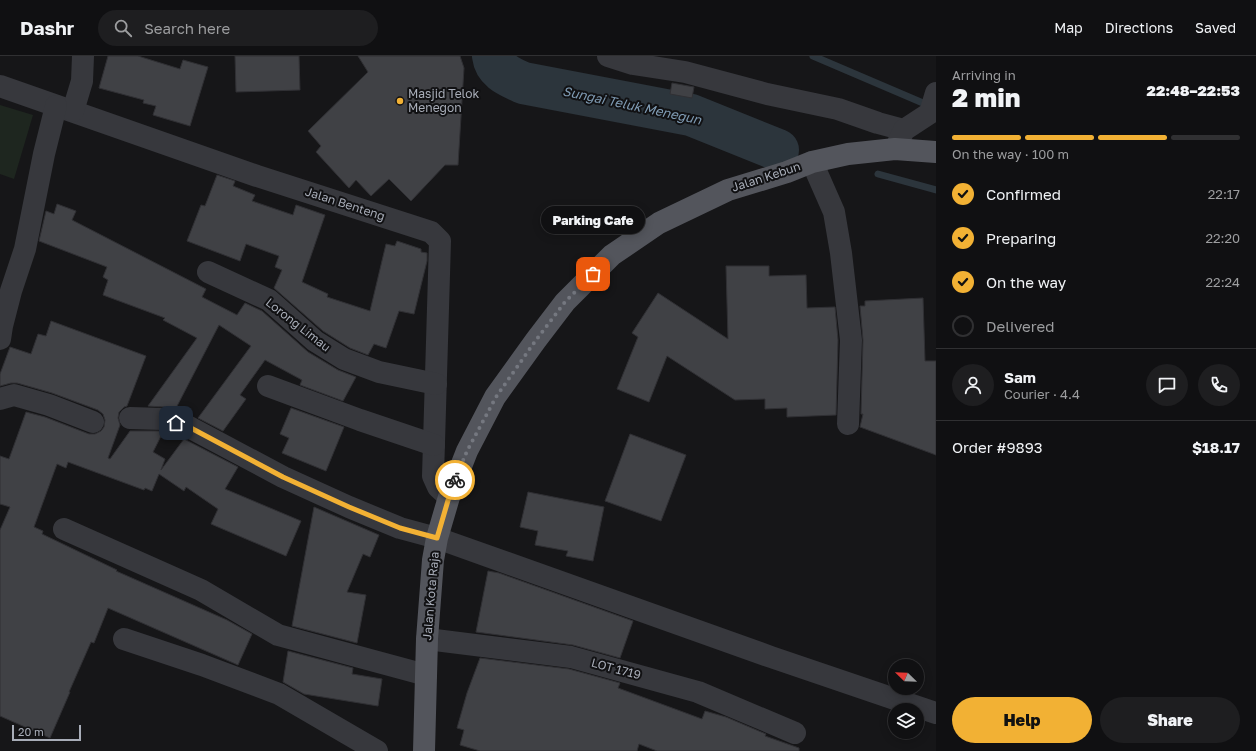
<!DOCTYPE html>
<html lang="en">
<head>
<meta charset="utf-8">
<style>
  :root { --surface:#101012; --page:#1e1e20; --text:#f1f3f6; --muted:#9c9d9f; --line:#303032; --accent:#f2b134 }
  body { margin:0; font-family:"Golos Text",sans-serif; background:var(--page); color:var(--text); height:100vh; display:flex; flex-direction:column; font-size:15px; white-space:nowrap }
  * { box-sizing:border-box; margin:0 }
  p { font-size:13px; color:var(--muted) }
  .icon { flex:none; width:22px; height:22px; fill:none; stroke:currentColor; stroke-width:2; stroke-linecap:round; stroke-linejoin:round }
  .map { position:relative; flex:1; overflow:hidden }
  .side { display:flex; flex-direction:column; background:var(--surface); width:320px }
  .side>* { flex:none }
  .needle { width:26px; rotate:293deg }
  .tools { position:absolute; left:888px; top:603px; display:grid; gap:8px }
  .tools a { display:grid; place-items:center; width:36px; height:36px; border-radius:50%; background:var(--surface); box-shadow:0 2px 10px #0003,0 0 0 1px var(--line); font-size:20px }
  .scale { position:absolute; left:12px; bottom:10px; width:69px; box-sizing:border-box; padding-left:4px; border:2px solid #a8adb8; border-top:0; font-size:11px; line-height:14px; white-space:nowrap; color:#a8adb8; -webkit-text-stroke:3px #111113; paint-order:stroke }
  .pin { position:absolute; display:grid; place-items:center; width:34px; height:34px; color:#fff; margin:-17px; border-radius:8px; box-shadow:0 2px 6px #0006 }
  .courier { position:absolute; display:grid; place-items:center; width:40px; height:40px; margin:-20px; border:3px solid #f2b134; border-radius:50%; background:#fff; color:#222; box-shadow:0 1px 5px #0007 }
  .bubble { position:absolute; height:28px; border-radius:14px; background:var(--surface); box-shadow:0 2px 10px #0003,0 0 0 1px var(--line); font-size:13px; font-weight:800; line-height:28px; text-align:center }
  .head em { font-style:normal; font-weight:800 }
  .head div { display:flex; flex-direction:column-reverse }
  .head { display:flex; align-items:center; justify-content:space-between; height:68px; padding:0 16px }
  h1 { font-size:26px; font-weight:800; line-height:30px }
  .bar { display:grid; grid-template-columns:repeat(4,1fr); gap:6px 4px; align-content:center; height:48px; padding:0 16px }
  .bar i { height:5px; border-radius:3px; background:var(--line) }
  .bar .on { background:var(--accent) }
  .bar p { grid-column:span 4 }
  .line { display:flex; align-items:center; gap:10px; padding:0 16px; border-top:1px solid var(--line) }
  .line div { flex:1 }
  .round { display:grid; place-items:center; flex:none; width:42px; height:42px; border-radius:21px; background:var(--page) }
  ol { padding:0 16px; list-style:none }
  li { display:flex; align-items:center; gap:12px; height:44px }
  li p { margin-inline-start:auto }
  li .icon { padding:4px; border-radius:50%; background:var(--accent); color:#111; stroke-width:4 }
  li:last-child { color:var(--muted) }
  li i { width:22px; height:22px; border:2px solid var(--line); border-radius:50% }
  .action { display:flex; gap:8px; margin-top:auto; padding:8px 16px }
  .action a { flex:1; height:46px; border-radius:24px; background:var(--accent); color:#111; font-size:16px; font-weight:800; line-height:46px; text-align:center }
  .action a+a { background:var(--page); color:var(--text) }
  header { display:flex; align-items:center; gap:24px; box-sizing:border-box; height:56px; padding:0 20px; background:var(--surface); border-bottom:1px solid var(--line) }
  header strong { font-size:19px }
  nav { display:flex; gap:22px; margin-inline-start:auto; font-size:14px }
  .search { width:280px; height:36px; background:var(--page); display:flex; align-items:center; gap:10px; box-sizing:border-box; padding:0 14px; border-radius:22px; color:var(--muted); font-size:15px }
  main { display:flex; flex:1; min-height:0 }
  .map>svg:first-child { display:block }
  .pitch { fill:#1e261f }
  .lines { fill:none; stroke-linecap:round; stroke-linejoin:round }
  .stream { stroke:#2c353c; stroke-width:7 }
  .river { stroke:#2c353c; stroke-width:42 }
  .building { fill:#404145; stroke:#303034 }
  .minor { stroke:#37383d; stroke-width:22 }
  .major { stroke:#53555c; stroke-width:22 }
  .done { stroke:#757880; stroke-width:4; stroke-dasharray:0 7.2 }
  .route { stroke:#f2b134; stroke-width:5 }
  .poi-dot { fill:#f2b134; stroke:#111113; stroke-width:1.5 }
  .labels { text-anchor:middle; stroke-width:4; stroke-linejoin:round; paint-order:stroke }
  .poi-label { font-size:12px; fill:#a8adb8; stroke:#111113; text-anchor:start }
  .street-label { font-size:12px; fill:#a8adb8; stroke:#111113 }
  .water-label { font-size:13px; font-style:italic; fill:#7f9bb3; stroke:#111113 }
</style>
</head>
<body>
<header>
<strong>Dashr</strong>
<div class="search"><svg class="icon" aria-label="search" viewBox="0 0 24 24"><circle cx="10" cy="10" r="6"/><path d="M15 15l6 6"/></svg>Search here</div>
<nav><a>Map</a><a>Directions</a><a>Saved</a></nav>
</header>
<main>
<div class="map">
<svg width="936" height="695" viewBox="0 0 936 695">
  <rect width="100%" height="100%" fill="#161618"/>
  <polygon class="pitch" points="0,49 33,59 14,123 0,118"/>
  <g class="lines">
    <g class="stream">
      <polyline points="813,0 930,50"/>
      <polyline points="878,118 936,134"/>
    </g>
    <path class="river" d="M493 0C495 16 511 21 523 27L691 59 778 94"/>
  </g>
  <g class="building">
    <polygon points="108,0 138,0 180,13 183,4 208,11 190,70 153,59 156,50 143,47 144,44 99,32"/>
    <polygon points="235,0 299,0 300,34 236,36"/>
    <polygon points="358,0 460,0 464,12 458,109 445,109 411,145 389,123 371,140 356,124 349,132 316,96 321,90 308,75 368,16"/>
    <polygon points="672,27 694,31 692,42 670,38"/>
    <polygon points="217,119 235,125 233,130 255,139 252,145 293,159 296,149 325,159 302,226 328,238 327,241 370,255 386,188 395,190 397,185 421,193 421,196 427,197 427,205 414,258 399,255 386,292 374,288 368,299 350,292 323,275 274,232 282,214 275,211 279,200 246,188 240,205 187,185 201,149 205,150"/>
    <polygon points="57,148 76,155 72,164 206,233 202,241 237,259 245,247 262,255 308,296 338,314 356,321 343,345 300,329 302,324 265,304 240,339 246,343 223,375 198,362 251,290 219,269 175,354 164,351 148,350 197,282 163,264 165,262 103,239 108,224 103,221 107,211 39,185 46,155 54,158"/>
    <polygon points="726,210 769,210 769,220 806,219 807,252 835,251 838,284 836,359 787,361 787,352 765,353 765,343 735,344 667,300 649,346 617,333 638,281 632,277 658,237 728,283"/>
    <polygon points="923,242 925,305 936,305 936,399 860,371 863,358 861,358 863,284 860,250 865,250 865,245"/>
    <polygon points="51,265 146,300 127,350 124,351 119,356 118,362 120,369 108,402 110,403 130,375 161,375 163,376 153,396 165,403 161,414 184,383 238,411 225,433 301,465 286,500 211,468 218,453 186,431 184,435 159,418 152,435 145,432 144,434 68,406 66,412 57,408 34,471 43,475 42,478 117,514 116,515 227,564 252,578 238,609 108,552 94,587 91,586 69,636 70,636 50,682 0,660 0,474 10,451 0,448 0,400 9,403 26,356 45,361 89,378 95,378 101,375 104,371 105,364 103,358 98,354 52,337 17,327 11,327 0,330 0,318 10,291 31,298 38,278 46,280"/>
    <polygon points="291,352 344,371 326,415 282,397 289,382 280,378"/>
    <polygon points="630,378 686,399 661,465 605,445"/>
    <polygon points="528,436 604,451 593,505 566,500 568,495 535,489 538,475 520,471"/>
    <polygon points="314,451 379,479 370,501 363,498 347,536 366,539 357,587 292,570"/>
    <polygon points="488,515 499,517 633,565 620,602 573,589 476,576"/>
    <polygon points="288,595 353,612 352,618 382,623 378,650 304,638 283,626"/>
    <polygon points="480,602 569,613 620,627 618,632 702,663 705,655 726,661 766,678 765,680 799,692 799,695 657,695 639,688 637,695 480,695 460,689 464,674 457,672 467,637"/>
  </g>
  <g class="lines">
    <g class="minor">
      <polyline points="608,0 633,8 685,16 767,38 838,53 878,67 904,74"/>
      <polyline points="0,30 257,120 431,176 440,185 433,420 438,431 449,441"/>
      <polyline points="73,55 82,25 83,0"/>
      <polyline points="898,87 904,74 930,57 936,37"/>
      <polyline points="812,106 834,156 841,197 851,284 848,368"/>
      <polyline points="208,216 269,244 315,285 344,303 379,316 436,328"/>
      <polyline points="0,283 2,270 11,235 25,193 44,98 56,50"/>
      <polyline points="268,330 360,364 434,389"/>
      <polyline points="0,343 14,339 49,349 93,366"/>
      <polyline points="130,362 163,363 189,371 283,421 349,451 400,472 437,482 771,601 936,657"/>
      <polyline points="64,473 201,534 278,579 426,619"/>
      <polyline points="124,583 202,609 279,638 377,695"/>
      <polyline points="427,583 571,601 698,636 795,677"/>
    </g>
    <polyline class="major" points="424,695 427,583 433,504 437,482 449,441 467,395 495,341 536,284 565,246 612,199 659,167 728,134 787,116 812,106 848,98 895,93 936,96"/>
  </g>
  <g class="lines">
    <polyline class="done" points="455,424 467,395 496,341 536,284 565,246 593,218"/>
    <polyline class="route" points="176,367 189,371 283,421 349,451 400,472 437,482 449,441 455,424"/>
  </g>
  <circle class="poi-dot" cx="400" cy="45" r="4"/>
  <g class="labels">
    <g class="poi-label">
      <text x="408" y="42">Masjid Telok<tspan x="408" dy="14">Menegon</tspan></text>
    </g>
    <g class="street-label">
      <text transform="translate(766 121) rotate(-18)" y="4">Jalan Kebun</text>
      <text transform="translate(345 148) rotate(18)" y="4">Jalan Benteng</text>
      <text transform="translate(298 269) rotate(38)" y="4">Lorong Limau</text>
      <text transform="translate(431 540) rotate(-85)" y="4">Jalan Kota Raja</text>
      <text transform="translate(616 613) rotate(15)" y="4">LOT 1719</text>
    </g>
    <g class="water-label">
      <text transform="translate(632 49) rotate(12)" y="5">Sungai Teluk Menegun</text>
    </g>
  </g>
</svg>
<div class="tools">
<a><svg class="needle" viewBox="-14 -14 28 28"><path d="M0-13l5 13h-10z" fill="#e53935"/><path d="M0 13l5-13h-10z" fill="#9c9d9f"/></svg></a>
<a><svg class="icon" aria-label="layers" viewBox="0 0 24 24"><path d="M12 4l9 5-9 5-9-5zM3 14l9 5 9-5"/></svg></a>
</div>
<div class="scale">20 m</div>
<div class="pin" style="left:593px;top:218px;background:#ea580c"><svg class="icon" aria-label="bag" viewBox="0 0 24 24"><path d="M5 8h14l-1 12H6zM9 8a3 3 0 0 1 6 0"/></svg></div>
<div class="pin" style="left:176px;top:367px;background:#1f2937"><svg class="icon" aria-label="home" viewBox="0 0 24 24"><path d="M3 11l9-7 9 7M6 9v11h12V9"/></svg></div>
<div class="courier" style="left:455px;top:424px"><svg class="icon" aria-label="bike" viewBox="0 0 24 24"><circle cx="6" cy="16" r="4"/><circle cx="18" cy="16" r="4"/><path d="M6 16l4-8h5l3 8M10 8l3 8H6M13 5h3"/></svg></div>
<div class="bubble" style="left:541px;top:150px;width:104px">Parking Cafe</div>
</div>
<section class="side">
<div class="head"><div><h1>2 min</h1><p>Arriving in</p></div><em>22:48–22:53</em></div>
<div class="bar"><i class="on"></i><i class="on"></i><i class="on"></i><i></i><p>On the way · 100 m</p></div>
<ol>
<li><svg class="icon" aria-label="check" viewBox="0 0 24 24"><path d="M5 12l5 5 9-10"/></svg>Confirmed<p>22:17</p></li>
<li><svg class="icon" aria-label="check" viewBox="0 0 24 24"><path d="M5 12l5 5 9-10"/></svg>Preparing<p>22:20</p></li>
<li><svg class="icon" aria-label="check" viewBox="0 0 24 24"><path d="M5 12l5 5 9-10"/></svg>On the way<p>22:24</p></li>
<li><i></i>Delivered</li>
</ol>
<div class="line" style="height:72px"><a class="round"><svg class="icon" aria-label="person" viewBox="0 0 24 24"><circle cx="12" cy="8" r="4"/><path d="M4 21q1-7 8-7t8 7"/></svg></a><div><b>Sam</b><p>Courier · 4.4</p></div><a class="round"><svg class="icon" aria-label="chat" viewBox="0 0 24 24"><path d="M4 5h16v11H9l-5 4z"/></svg></a><a class="round"><svg class="icon" aria-label="phone" viewBox="0 0 24 24"><path d="M5 4h4l2 5-3 2q2 4 5 5l2-3 5 2v4C11 20 4 13 5 4z"/></svg></a></div>
<div class="line" style="height:52px"><div>Order #9893</div><b>$18.17</b></div>
<div class="action"><a>Help</a><a>Share</a></div>
</section>
</main>
</body>
</html>
